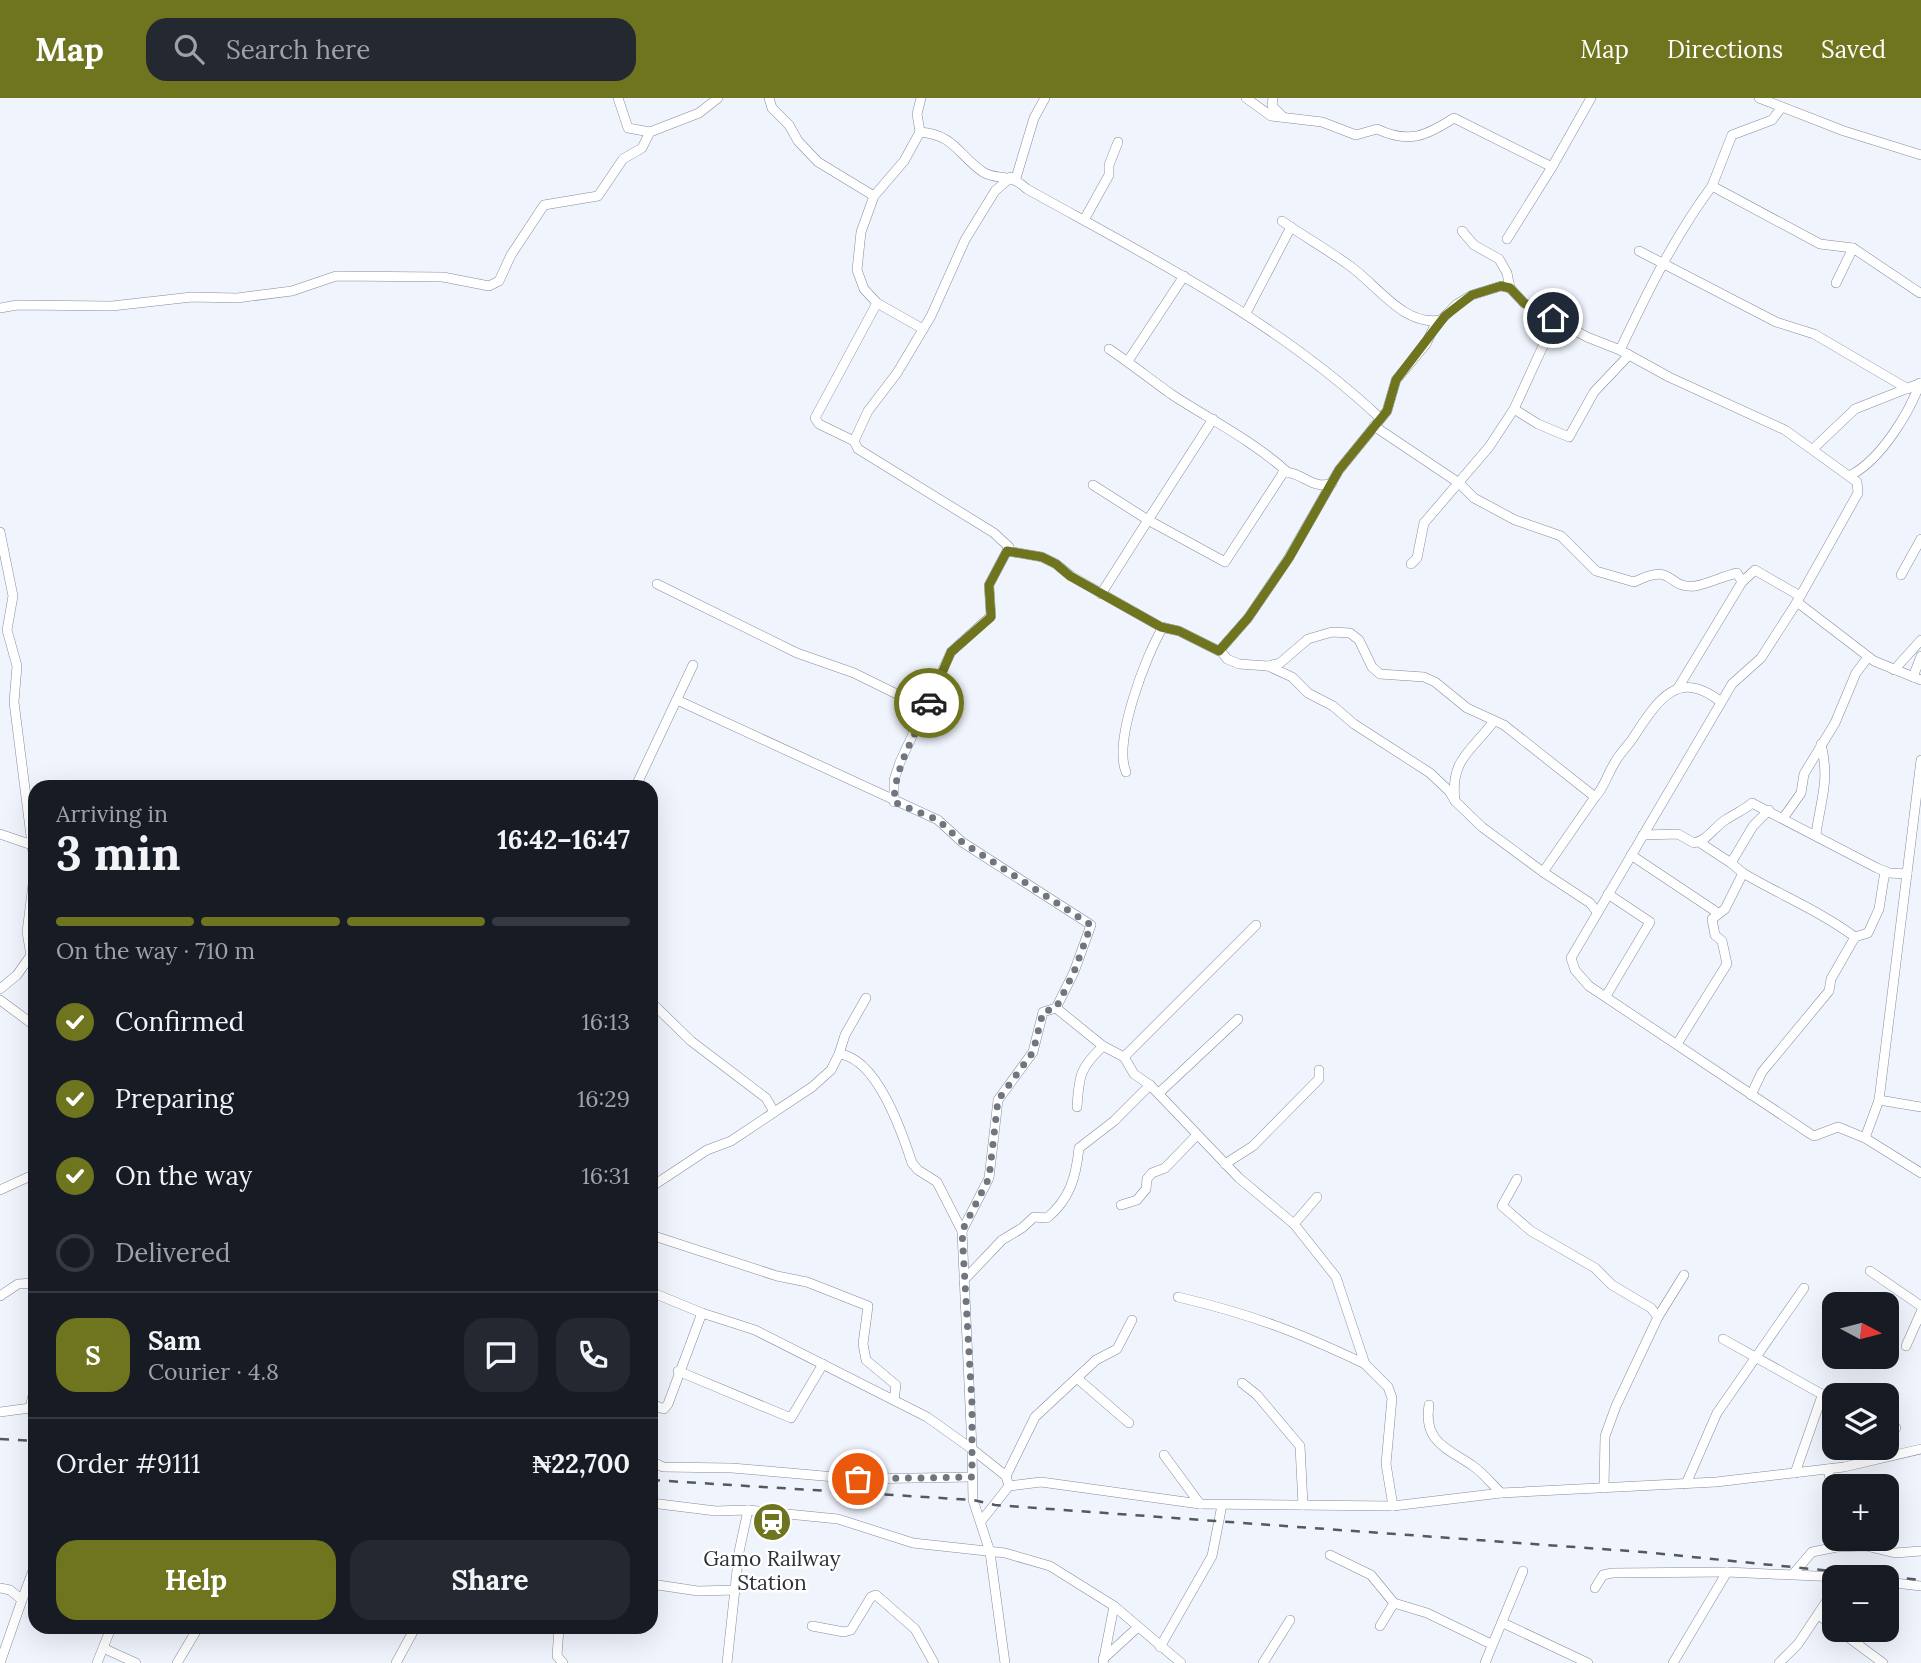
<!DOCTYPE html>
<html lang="en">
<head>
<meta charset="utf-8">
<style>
  :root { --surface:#171b24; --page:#242831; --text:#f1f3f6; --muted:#9ea1a6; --line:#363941; --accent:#6e751e }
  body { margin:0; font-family:Lora,serif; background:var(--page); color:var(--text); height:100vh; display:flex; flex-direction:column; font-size:26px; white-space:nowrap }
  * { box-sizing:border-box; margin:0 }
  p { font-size:23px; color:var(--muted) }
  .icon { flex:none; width:38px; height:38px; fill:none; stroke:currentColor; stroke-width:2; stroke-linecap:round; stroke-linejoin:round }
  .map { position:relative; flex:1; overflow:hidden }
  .drawer { position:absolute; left:28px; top:682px; width:630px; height:854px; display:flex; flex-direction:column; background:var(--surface); border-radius:21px; box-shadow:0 7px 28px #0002 }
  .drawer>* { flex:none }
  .needle { width:46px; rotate:97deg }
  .tools { position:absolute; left:1822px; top:1194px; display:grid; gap:14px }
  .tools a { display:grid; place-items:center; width:77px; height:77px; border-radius:14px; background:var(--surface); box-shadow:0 7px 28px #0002; font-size:35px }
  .pin { position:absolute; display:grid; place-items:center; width:60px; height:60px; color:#fff; margin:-30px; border:4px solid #fff; border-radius:50%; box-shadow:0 2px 7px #0007 }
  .courier { position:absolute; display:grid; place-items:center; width:70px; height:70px; margin:-35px; border:5px solid #6e751e; border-radius:50%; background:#fff; color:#222; box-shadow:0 2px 9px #0007 }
  .headline em { font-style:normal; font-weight:800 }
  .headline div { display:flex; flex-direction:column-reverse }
  .headline { display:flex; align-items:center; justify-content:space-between; height:119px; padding:0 28px }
  h1 { font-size:46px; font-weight:800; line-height:52px }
  .bar { display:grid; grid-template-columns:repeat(4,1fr); gap:10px 7px; align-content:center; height:84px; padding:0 28px }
  .bar i { height:9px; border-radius:5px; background:var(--line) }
  .bar .selected { background:var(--accent) }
  .bar p { grid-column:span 4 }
  .line { display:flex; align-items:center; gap:18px; padding:0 28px; border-top:2px solid var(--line) }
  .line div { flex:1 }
  .round { display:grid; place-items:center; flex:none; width:74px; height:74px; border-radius:21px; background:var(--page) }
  ol { padding:0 28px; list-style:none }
  li { display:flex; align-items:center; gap:21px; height:77px }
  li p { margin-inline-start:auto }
  li .icon { padding:7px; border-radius:50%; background:var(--accent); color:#fff; stroke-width:4 }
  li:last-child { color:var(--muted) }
  li i { width:38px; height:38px; border:4px solid var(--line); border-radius:50% }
  .primary-button { display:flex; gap:14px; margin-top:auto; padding:14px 28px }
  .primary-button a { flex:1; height:80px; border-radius:21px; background:var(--accent); color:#fff; font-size:28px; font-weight:800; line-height:80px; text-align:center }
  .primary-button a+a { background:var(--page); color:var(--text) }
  header { display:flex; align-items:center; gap:42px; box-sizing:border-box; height:98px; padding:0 35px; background:var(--accent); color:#fff }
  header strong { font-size:33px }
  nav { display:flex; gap:38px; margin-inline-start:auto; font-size:24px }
  .search { width:490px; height:63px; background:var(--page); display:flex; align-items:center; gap:18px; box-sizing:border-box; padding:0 24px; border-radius:21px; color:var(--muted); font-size:26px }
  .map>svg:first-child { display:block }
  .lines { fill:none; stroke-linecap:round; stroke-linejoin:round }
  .minor-casing { stroke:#838c9f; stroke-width:10 }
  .minor { stroke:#fff; stroke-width:9 }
  .rail { stroke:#545860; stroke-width:2.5; stroke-dasharray:9 9; stroke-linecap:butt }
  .done { stroke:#71757e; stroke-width:7; stroke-dasharray:0 12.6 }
  .route { stroke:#6e751e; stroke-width:9 }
  .labels { text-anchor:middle; stroke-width:5; stroke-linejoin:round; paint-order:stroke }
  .poi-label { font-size:21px; fill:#2d3139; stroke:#fff }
</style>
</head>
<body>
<header>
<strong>Map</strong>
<div class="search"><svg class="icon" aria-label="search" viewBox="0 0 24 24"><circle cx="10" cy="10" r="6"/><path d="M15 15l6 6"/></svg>Search here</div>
<nav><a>Map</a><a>Directions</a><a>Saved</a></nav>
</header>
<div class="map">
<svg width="1921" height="1565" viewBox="0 0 1921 1565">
  <rect width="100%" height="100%" fill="#f0f4fd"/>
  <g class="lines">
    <defs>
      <g id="minor">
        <polyline points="618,0 628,30 650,34"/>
        <polyline points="769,0 772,10 789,27 798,43 818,64 874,98"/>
        <path d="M1246 0 1271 18 1322 24 1356 37 1377 31C1409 46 1426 38 1454 20L1552 69"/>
        <polyline points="1273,0 1272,8 1283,19"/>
        <polyline points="1759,0 1844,33 1921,57"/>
        <polyline points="1782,9 1772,22 1732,37 1712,88 1820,146 1853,150 1920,195"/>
        <polyline points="920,34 917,16 921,0"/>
        <polyline points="1016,80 1034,20 1045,0"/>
        <path d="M1712 88C1674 139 1647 195 1620 252L1669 279 1785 332 1857 384 1858 395 1797 504"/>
        <polyline points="1084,122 1109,77 1109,67 1118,44"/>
        <path d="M1282 123C1305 139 1328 152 1350 168 1377 187 1404 229 1441 222"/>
        <polyline points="1462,133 1474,147 1499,161 1507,175 1510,190 1524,205 1587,239 1620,252"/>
        <polyline points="1507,141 1552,69 1591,0"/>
        <polyline points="1639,153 1776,224 1814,236 1908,291"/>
        <polyline points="1836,185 1853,150"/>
        <polyline points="0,210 17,207 112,208 192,199 237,200 292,193 336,178 443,179 489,188 499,183 511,157 544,107 598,98 623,61 642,50 650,34 699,15 718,0"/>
        <polyline points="1246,215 1291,129"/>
        <polyline points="1560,224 1543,248 1514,311 1538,326 1569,339 1594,294 1629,257"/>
        <path d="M923 231 877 205 864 191 857 172 861 134 874 98 904 63 920 34C955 37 958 57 983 74 997 83 1009 74 1027 91 1151 160 1277 223 1380 320"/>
        <path d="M1109 251C1130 265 1150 281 1171 296 1209 321 1250 341 1285 372L1225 464 1148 422 1213 321"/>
        <polyline points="1128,263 1184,178"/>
        <path d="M1374 328 1459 385 1474 400 1515 422 1561 438 1596 473 1634 484C1676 463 1665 491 1695 488 1708 486 1723 478 1737 475L1742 484"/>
        <polyline points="854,343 819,326 815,320 877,205"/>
        <polyline points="1813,351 1855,311 1921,285"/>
        <path d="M1283 374C1301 373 1313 393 1332 385"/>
        <path d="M1851 377C1880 362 1909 316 1920 285"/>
        <polyline points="1093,387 1148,422 1101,496"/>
        <polyline points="0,434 13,498 7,532 17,568 14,604 35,770 27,834 35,882"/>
        <polyline points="1007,453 1042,459 1056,466 1071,478 1161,529 1179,533 1219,553 1248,520 1288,461 1339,372 1387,313 1396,282 1426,246 1434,229 1457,206 1472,197 1501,188 1510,190"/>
        <polyline points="1411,466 1417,460 1424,425 1489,349 1514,311"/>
        <polyline points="1901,477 1921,441"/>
        <polyline points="657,486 797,555 854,575 927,611"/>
        <polyline points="1220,552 1227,561 1239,566 1268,568 1280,565 1308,541 1332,534 1350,535 1359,542 1372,569 1380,576 1424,579 1435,584 1467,610 1504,627 1595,699 1543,774 1590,805 1597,814"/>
        <polyline points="1268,568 1292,579 1308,595 1333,608 1354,626 1430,675 1449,693 1455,703"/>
        <polyline points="1894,572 1921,542"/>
        <polyline points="1913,579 1921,558"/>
        <polyline points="1921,582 1874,563 1797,504 1761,560 1732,586 1571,860 1575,872 1589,888 1809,1035 1814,1038 1838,1029 1865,1040 1921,1075"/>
        <polyline points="1678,590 1742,484 1755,472 1800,498"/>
        <polyline points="677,602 938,722 962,744 1091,827 1074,874 1056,910 1103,948 1124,959 1134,976 1150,987 1239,1080 1294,1126 1336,1179 1365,1266 1388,1289 1392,1300 1386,1366 1393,1408"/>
        <path d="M1494 623C1471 654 1450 661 1455 703L1482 729 1543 774"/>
        <path d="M1126 674C1113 643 1146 557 1163 529"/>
        <polyline points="635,690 693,567"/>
        <path d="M1595 699C1604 690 1607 677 1614 666 1619 656 1627 649 1633 640 1657 603 1678 569 1721 604"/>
        <polyline points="894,704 894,682 900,664 951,554 991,518 989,487 1009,449 994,435 858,351 854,343 868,313 897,275 931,218 965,142 995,93 1011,79"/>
        <polyline points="1784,719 1801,695 1804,676 1835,625 1856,575 1868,559"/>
        <polyline points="0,736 32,747"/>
        <path d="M1816 736C1821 700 1830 683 1821 646"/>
        <path d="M1643 737 1678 736 1694 745C1710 741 1713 729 1727 721 1736 715 1744 712 1752 705L1877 770 1889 775 1907 776"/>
        <polyline points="1699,744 1731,765 1753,728 1769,712"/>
        <polyline points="1631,757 1718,815"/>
        <path d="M1743 775C1780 797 1820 813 1855 839"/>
        <polyline points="0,891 17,877 29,860"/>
        <polyline points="1606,898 1650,824 1608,796"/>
        <polyline points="0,902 35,928"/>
        <polyline points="651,904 691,943 766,1000 774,1014"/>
        <polyline points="1677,946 1727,866 1722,843 1715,837 1712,821 1725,811 1743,775 1731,765"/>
        <polyline points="839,956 845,937 866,900"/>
        <polyline points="1124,959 1256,827"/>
        <polyline points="1159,995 1238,921"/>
        <polyline points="1751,997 1762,974 1829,893 1831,881 1855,839 1868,835 1879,811 1885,773"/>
        <polyline points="1879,1002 1921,1009"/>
        <path d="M1077 1009C1079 977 1080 970 1103 948"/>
        <polyline points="1865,1040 1879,1002 1921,662"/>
        <polyline points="1225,1066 1253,1048 1319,981 1319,972"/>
        <polyline points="1517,1081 1502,1108 1531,1133 1595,1170 1612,1187 1651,1210 1658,1219 1616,1308 1605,1338 1604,1390"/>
        <path d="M651 1089 707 1052 731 1043 812 989 831 972 839 956C877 960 902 1034 912 1065L918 1072 937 1084 962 1133"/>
        <polyline points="0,1092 35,1076"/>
        <polyline points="1121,1107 1137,1102 1146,1091 1147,1081 1152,1075 1165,1070 1197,1037"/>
        <polyline points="1294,1126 1317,1099"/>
        <polyline points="651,1137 777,1178 807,1184 868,1208 863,1246 866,1262 896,1287 894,1302"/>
        <polyline points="1870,1173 1921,1208"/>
        <path d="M964 1182 1002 1142 1022 1130 1034 1119 1047 1120C1070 1101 1076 1079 1079 1050L1114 1023 1150 987"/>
        <polyline points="651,1194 702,1215 755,1232 927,1319 972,1351 973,1402 990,1454 1005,1565"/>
        <polyline points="0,1198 18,1186 35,1185"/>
        <path d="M1178 1199C1250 1216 1298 1234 1365 1266"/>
        <polyline points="1658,1219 1684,1177"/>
        <polyline points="1723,1241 1834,1303"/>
        <polyline points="1906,1248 1921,1214"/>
        <polyline points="678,1273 791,1320 823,1266"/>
        <polyline points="1078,1281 1129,1325"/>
        <polyline points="1242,1285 1257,1297 1300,1348 1303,1407"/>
        <polyline points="651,1306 664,1311 668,1306 702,1215"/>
        <path d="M1429 1307C1423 1344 1447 1350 1473 1368 1483 1375 1492 1386 1501 1395"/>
        <polyline points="0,1314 30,1310 35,1288"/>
        <polyline points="1886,1326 1896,1330"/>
        <polyline points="1164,1357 1200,1406"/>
        <polyline points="651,1363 663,1369 732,1370 858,1381 972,1379"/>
        <polyline points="1828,1371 1834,1400"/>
        <polyline points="1795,1375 1822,1298"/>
        <polyline points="1006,1378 1035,1319 1096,1262 1117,1251 1132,1222"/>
        <polyline points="1686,1386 1717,1315 1804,1190"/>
        <polyline points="1009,1388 1041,1384 1200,1406 1393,1408 1501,1395 1716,1384 1844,1369 1921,1351"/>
        <polyline points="651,1405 716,1413 748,1412 838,1421 913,1445 1005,1455 1050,1468 1114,1508 1181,1565"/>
        <polyline points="982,1422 1009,1388 1006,1378 972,1351 962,1133 989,1080 998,1002 1033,954 1043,914 1056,910"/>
        <polyline points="1330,1457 1371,1477 1394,1505 1427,1515 1491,1546"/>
        <polyline points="1793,1476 1812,1454 1837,1449 1866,1448 1895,1455 1921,1453"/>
        <polyline points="1886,1484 1921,1488"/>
        <polyline points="651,1486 698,1493 736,1492"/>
        <polyline points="0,1490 10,1492 22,1502 0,1565"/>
        <polyline points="1595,1490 1603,1477 1612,1475 1727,1474"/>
        <polyline points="1886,1499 1894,1484"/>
        <polyline points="22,1502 35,1467"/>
        <polyline points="1819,1517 1834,1529"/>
        <polyline points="1503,1525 1588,1565"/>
        <polyline points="812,1528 844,1534 851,1532 871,1499 876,1497 915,1531 934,1565"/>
        <polyline points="1380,1528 1394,1505"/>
        <polyline points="559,1530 557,1558 563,1565"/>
        <polyline points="1837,1531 1883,1565"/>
        <polyline points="1858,1544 1868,1531"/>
        <polyline points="1160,1549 1212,1458 1222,1407"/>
        <polyline points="103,1550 111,1530"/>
        <polyline points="1103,1561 1138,1529"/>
        <polyline points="97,1565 103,1550 136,1565"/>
        <polyline points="177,1565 198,1530"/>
        <polyline points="396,1565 415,1530"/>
        <polyline points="727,1565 739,1454 748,1412"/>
        <polyline points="1103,1565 1114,1508"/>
        <polyline points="1263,1565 1290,1522"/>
        <polyline points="1485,1565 1523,1473"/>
        <polyline points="1673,1565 1727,1474 1838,1479"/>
        <polyline points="1779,1565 1798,1546 1834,1492"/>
      </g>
    </defs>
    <use href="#minor" class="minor-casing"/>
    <use href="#minor" class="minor"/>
    <g class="rail">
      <polyline points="0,1341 35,1343"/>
      <polyline points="651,1382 973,1402 995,1407 1643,1454 1921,1482"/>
    </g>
  </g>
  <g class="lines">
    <path class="done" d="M858 1381 972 1379V1306L962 1133 989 1080 998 1002 1033 954 1043 914 1056 910 1074 874 1091 827 962 744 938 722 894 704C895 666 915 639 929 605"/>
    <polyline class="route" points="929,605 951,554 991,519 989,487 1007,453 1042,459 1056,466 1070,478 1161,529 1179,533 1219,553 1248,520 1289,460 1339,372 1387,313 1396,282 1445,218 1472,197 1501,188 1510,190 1524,205 1553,220"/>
  </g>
  <defs>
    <symbol id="station-disc" viewBox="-11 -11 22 22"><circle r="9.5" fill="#6e751e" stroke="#fff"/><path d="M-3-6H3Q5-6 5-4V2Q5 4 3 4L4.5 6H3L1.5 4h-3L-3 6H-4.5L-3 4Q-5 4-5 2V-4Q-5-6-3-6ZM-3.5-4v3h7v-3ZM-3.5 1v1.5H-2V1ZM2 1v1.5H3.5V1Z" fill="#fff"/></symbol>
  </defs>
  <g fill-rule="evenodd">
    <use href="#station-disc" x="750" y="1402" width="44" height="44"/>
  </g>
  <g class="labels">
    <g class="poi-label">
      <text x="772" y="1468">Gamo Railway<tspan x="772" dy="24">Station</tspan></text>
    </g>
  </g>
</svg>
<div class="tools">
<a><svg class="needle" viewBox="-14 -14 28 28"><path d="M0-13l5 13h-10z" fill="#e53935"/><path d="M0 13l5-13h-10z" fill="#9ea1a6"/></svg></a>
<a><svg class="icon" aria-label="layers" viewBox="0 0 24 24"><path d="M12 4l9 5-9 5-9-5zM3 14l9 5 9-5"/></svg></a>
<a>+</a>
<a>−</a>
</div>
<div class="pin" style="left:858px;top:1381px;background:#ea580c"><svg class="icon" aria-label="bag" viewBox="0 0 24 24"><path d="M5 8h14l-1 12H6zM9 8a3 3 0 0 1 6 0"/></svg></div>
<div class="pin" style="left:1553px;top:220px;background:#1f2937"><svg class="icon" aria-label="home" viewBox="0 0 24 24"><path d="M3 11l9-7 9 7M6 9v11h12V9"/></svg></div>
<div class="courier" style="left:929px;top:605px"><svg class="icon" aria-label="car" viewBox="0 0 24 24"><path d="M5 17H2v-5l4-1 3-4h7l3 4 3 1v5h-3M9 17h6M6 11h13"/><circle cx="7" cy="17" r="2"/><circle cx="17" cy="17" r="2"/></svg></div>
<section class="drawer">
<div class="headline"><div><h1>3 min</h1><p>Arriving in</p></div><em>16:42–16:47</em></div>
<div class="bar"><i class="selected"></i><i class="selected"></i><i class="selected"></i><i></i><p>On the way · 710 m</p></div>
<ol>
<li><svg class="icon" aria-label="check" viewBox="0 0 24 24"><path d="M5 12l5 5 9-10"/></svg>Confirmed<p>16:13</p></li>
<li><svg class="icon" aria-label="check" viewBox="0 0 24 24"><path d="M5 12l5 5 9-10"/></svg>Preparing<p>16:29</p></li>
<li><svg class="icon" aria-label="check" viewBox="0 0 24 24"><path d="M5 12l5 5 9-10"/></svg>On the way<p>16:31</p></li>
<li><i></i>Delivered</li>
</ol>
<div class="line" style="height:126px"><b class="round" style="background:var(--accent);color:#fff">S</b><div><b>Sam</b><p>Courier · 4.8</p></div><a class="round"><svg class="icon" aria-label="chat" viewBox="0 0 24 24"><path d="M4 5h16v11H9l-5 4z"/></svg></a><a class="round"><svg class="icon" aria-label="phone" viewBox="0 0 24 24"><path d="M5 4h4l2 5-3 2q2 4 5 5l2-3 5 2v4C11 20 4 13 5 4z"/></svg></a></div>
<div class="line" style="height:91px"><div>Order #9111</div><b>₦22,700</b></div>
<div class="primary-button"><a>Help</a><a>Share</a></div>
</section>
</div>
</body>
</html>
